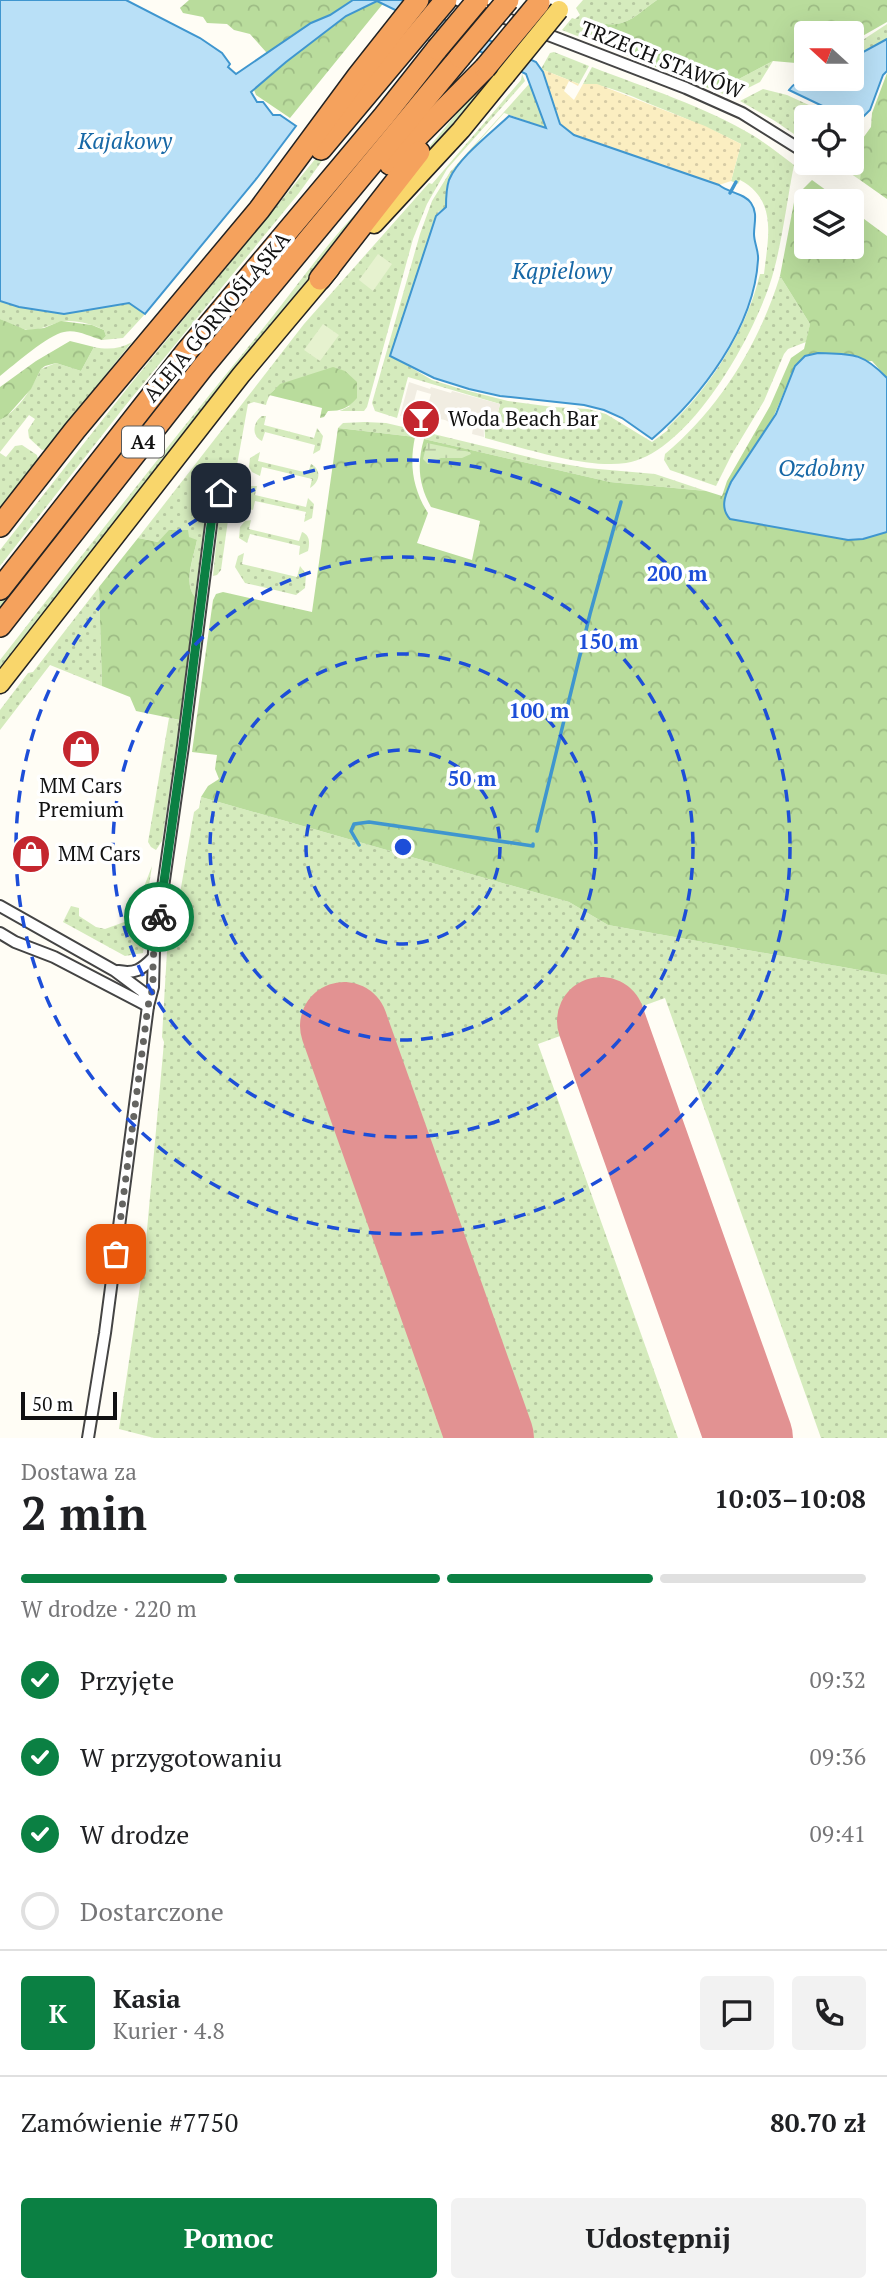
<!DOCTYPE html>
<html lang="pl">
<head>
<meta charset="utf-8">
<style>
  :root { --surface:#fff; --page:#f2f2f2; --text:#202124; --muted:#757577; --line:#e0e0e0; --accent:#0b8043 }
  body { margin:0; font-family:"PT Serif",serif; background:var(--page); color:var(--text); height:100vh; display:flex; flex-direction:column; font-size:26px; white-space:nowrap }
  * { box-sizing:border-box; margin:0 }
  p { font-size:23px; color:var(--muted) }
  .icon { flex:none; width:38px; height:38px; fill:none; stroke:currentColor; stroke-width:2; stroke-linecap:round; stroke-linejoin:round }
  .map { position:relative; height:1438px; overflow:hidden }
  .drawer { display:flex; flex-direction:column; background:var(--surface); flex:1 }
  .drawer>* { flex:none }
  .needle { width:46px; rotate:291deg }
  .buttons { position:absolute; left:794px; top:21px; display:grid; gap:14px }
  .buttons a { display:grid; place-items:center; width:70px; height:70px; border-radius:7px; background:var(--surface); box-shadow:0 7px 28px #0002; font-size:35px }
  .scale { position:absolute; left:21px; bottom:18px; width:96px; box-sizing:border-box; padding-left:7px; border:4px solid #111; border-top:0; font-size:19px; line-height:24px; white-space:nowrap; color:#111; -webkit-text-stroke:5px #fff; paint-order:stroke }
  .pin { position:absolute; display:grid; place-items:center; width:60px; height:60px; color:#fff; margin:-30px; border-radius:14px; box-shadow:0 4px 10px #0006 }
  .courier { position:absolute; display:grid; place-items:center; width:70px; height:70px; margin:-35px; border:5px solid #0b8043; border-radius:50%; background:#fff; color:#222; box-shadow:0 2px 9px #0007 }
  .summary em { font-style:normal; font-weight:600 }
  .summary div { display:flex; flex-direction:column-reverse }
  .summary { display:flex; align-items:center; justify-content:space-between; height:119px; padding:0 21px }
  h1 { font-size:46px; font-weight:600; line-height:52px }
  .bar { display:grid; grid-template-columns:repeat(4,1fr); gap:10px 7px; align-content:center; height:84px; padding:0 21px }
  .bar i { height:9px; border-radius:5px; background:var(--line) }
  .bar .selected { background:var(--accent) }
  .bar p { grid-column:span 4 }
  .line { display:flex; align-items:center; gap:18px; padding:0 21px; border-top:2px solid var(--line) }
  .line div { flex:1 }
  .round { display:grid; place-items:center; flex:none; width:74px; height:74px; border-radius:7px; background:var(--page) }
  ol { padding:0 21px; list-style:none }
  li { display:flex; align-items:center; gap:21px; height:77px }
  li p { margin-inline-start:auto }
  li .icon { padding:7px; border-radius:50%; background:var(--accent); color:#fff; stroke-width:4 }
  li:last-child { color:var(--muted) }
  li i { width:38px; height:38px; border:4px solid var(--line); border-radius:50% }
  .cta { display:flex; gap:14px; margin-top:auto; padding:14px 21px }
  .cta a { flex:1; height:80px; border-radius:7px; background:var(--accent); color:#fff; font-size:28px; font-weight:600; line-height:80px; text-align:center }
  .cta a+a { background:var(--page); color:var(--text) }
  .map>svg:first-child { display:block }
  .grass { fill:url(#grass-dots) }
  .forest { fill:url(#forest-crowns) }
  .wetland { fill:url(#wetland-marsh) }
  .sand { fill:url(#sand-dots) }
  .pitch { fill:#e6f2cf }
  .plaza { fill:#f1ede2 }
  .water { fill:#b9e0f7; stroke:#3f96cf; stroke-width:2 }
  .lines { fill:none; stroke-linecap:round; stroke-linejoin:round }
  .stream { stroke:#3f96cf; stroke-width:3.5 }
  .runway { stroke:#e29292; stroke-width:88 }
  .street-casing { stroke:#444; stroke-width:14 }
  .primary-casing { stroke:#222; stroke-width:21 }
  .highway-casing { stroke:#222; stroke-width:24 }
  .street { stroke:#fff; stroke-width:10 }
  .primary { stroke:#f9d66b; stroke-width:18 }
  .highway { stroke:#f5a25d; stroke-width:21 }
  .primary-bridge-casing { stroke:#222; stroke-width:21; stroke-linecap:butt }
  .highway-bridge-casing { stroke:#222; stroke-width:24; stroke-linecap:butt }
  .primary-bridge { stroke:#f9d66b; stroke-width:18 }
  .highway-bridge { stroke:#f5a25d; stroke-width:21 }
  .done { stroke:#646461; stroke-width:7; stroke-dasharray:0 12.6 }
  .route { stroke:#0b8043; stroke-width:9 }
  .ring { fill:none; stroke:#1d4ed8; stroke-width:3.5; stroke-dasharray:12 9 }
  .labels { text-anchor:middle; stroke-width:7; stroke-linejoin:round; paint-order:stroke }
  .shield { fill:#fff; stroke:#585858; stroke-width:2 }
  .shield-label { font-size:19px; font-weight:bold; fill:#111 }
  .street-label { font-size:21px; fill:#111; stroke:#fff }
  .poi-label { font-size:21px; fill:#111; stroke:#fff; text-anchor:start }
  .water-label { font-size:23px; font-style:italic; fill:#1768a6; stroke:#fff }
  .centre { fill:#1d4ed8; stroke:#fff; stroke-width:3.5 }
  .ring-label { font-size:21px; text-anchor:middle; font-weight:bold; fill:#1d4ed8; stroke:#fff; stroke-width:7; stroke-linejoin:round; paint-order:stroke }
</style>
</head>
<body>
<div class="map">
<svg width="887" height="1438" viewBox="0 0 887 1438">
  <defs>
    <pattern id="grass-dots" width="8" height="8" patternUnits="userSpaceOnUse" patternTransform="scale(1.75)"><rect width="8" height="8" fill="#d5ebbd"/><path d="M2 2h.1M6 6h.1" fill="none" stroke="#b6c8a1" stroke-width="1.8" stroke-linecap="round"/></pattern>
    <pattern id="forest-crowns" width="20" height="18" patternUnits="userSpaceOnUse" patternTransform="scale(1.75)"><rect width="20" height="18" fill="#b9dc9c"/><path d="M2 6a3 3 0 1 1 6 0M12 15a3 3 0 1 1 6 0" fill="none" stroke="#9ebc85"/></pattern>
    <pattern id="wetland-marsh" width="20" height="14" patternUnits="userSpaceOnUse" patternTransform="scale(1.75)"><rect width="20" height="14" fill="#d5ebbd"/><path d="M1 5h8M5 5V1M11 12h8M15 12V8" fill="none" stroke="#b6c8a1"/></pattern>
    <pattern id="sand-dots" width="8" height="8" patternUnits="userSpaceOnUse" patternTransform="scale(1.75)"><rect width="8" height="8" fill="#fbeec1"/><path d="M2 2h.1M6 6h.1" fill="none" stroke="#d6cba5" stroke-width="1.8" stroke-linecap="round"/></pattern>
  </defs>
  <rect width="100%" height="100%" fill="#fffdf5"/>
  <g class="grass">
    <path d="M583 0H657C645 8 632 22 617 24 604 25 601 22 588 27L595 43 562 30 572 18 575 19 580 15 576 8Z"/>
    <polygon points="887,24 887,39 852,58 852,47"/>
    <polygon points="554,52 589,66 579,84 541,69 550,53"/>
    <polygon points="443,58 447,61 0,613 0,601 122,445"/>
    <polygon points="773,61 760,82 730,97 716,91"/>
    <path d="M592 67C646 88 704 106 754 136 768 145 781 155 794 165 787 200 783 236 774 270 759 328 691 453 626 463 586 469 525 448 485 438L484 413 497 417 500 404 408 377 397 418 375 411 372 403 420 234 432 201 450 172 529 84 533 90 547 128 504 113 455 168 448 184 446 207 438 212 390 355 432 380 461 389 508 401 553 407 588 409 606 414 652 442 668 430 667 428C710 388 746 332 760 274H764C768 238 778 200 740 180L738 184 731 181 741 144C711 129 681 116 650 104 629 95 606 84 583 84Z"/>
    <path d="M522 74 525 81 447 169 427 204 413 239 367 407 364 411H340L350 406C324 395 277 363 266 405L254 402 248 404 235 476 227 485H209L195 597C183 584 194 556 197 540L158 542 138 538 304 324 429 183 432 184 521 80Z"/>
    <polygon points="488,75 493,79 384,202"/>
    <polygon points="763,89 787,95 835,117 807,117 807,143 775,121 740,101"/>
    <polygon points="863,138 860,180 835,163 852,163 852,142"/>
    <polygon points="329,151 299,193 125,406 0,566 0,550 129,386 321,152"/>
    <path d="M384 186 251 349 0 672V660C85 551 170 443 257 336 298 286 335 229 384 186Z"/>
    <path d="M780 276 810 324 806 342 788 349 784 354 764 401 732 454 716 486 670 470 664 460 665 454C719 409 759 344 780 276Z"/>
    <path d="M0 301 19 307 64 314 129 303 145 314 123 338 102 340 106 336 104 330C93 324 72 319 60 322 48 325 39 331 27 330 18 328 8 323 0 319Z"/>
    <path d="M132 342 83 403 86 406 52 448 42 450 29 438 28 430 35 419 29 415 0 452V420C19 410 32 388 41 369L56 363 81 371 94 347C108 350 120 349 132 342Z"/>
    <path d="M262 416H266L264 425 314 438 317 428 323 436 320 450 313 454 315 445 265 432 262 441C251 436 253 422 262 416Z"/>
    <polygon points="365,422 386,423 416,430 415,437 338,428 343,423"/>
    <polygon points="425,432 541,460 587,468 655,474 706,491 610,482 424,439"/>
    <polygon points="22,445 37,455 39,465 0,510 0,453 6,457 15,446"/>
    <path d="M260 452 258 461 308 473 311 464C322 470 320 482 310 488L312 479 262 467 260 476 252 472 249 467 250 458Z"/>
    <path d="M251 486H257L255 495 306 507 308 498 314 504 312 518 304 522 306 512 255 501 253 510 249 509C242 502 243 491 251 486Z"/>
    <polygon points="231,499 221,570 217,575 213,576 220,506 224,501"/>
    <path d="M251 520 249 529 299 541 302 532C310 535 310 543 308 551L299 555 300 546 250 534 247 543 239 538 240 527 245 521Z"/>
    <polygon points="244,553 242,564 297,577 300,566 306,574 305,588 296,595 245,583 235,567 238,556"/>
    <polygon points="99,587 102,686 50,665 0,730 0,710 28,673 33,672"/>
    <polygon points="169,718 180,720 162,841 156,850 151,847 148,842"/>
    <polygon points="201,797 569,902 608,925 887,975 887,1438 821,1438 665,998 538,1044 678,1438 524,1438 372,1008 311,1029 457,1438 154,1438 119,1429 145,1252 164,1042 162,1037 167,951 172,940 194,812 199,808"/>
    <polygon points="152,866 146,905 149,911 143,953 125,956 63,922 71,906 79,908 79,916 96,927 105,929 127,921 134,913"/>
  </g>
  <g class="forest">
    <polygon points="189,0 386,0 290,118 256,95 252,85 273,70 266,52 250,34 234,30 227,24 207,23 203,17 183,13 180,8"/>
    <path d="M657 0H887V22L852 42V33H807V64L773 61 716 91 595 43 587 27C600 22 604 25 617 24 632 22 645 8 657 0Z"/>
    <polygon points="887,73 887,199 860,180 863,138 871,127 872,113"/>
    <path d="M812 180 841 201H807V247H852V210L887 236V378L872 361 795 366 730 519 848 540 863 539 887 532V975L608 925 569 902 201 797 208 786 219 779 215 769 217 755 192 752 213 600 216 594 223 592 312 612 338 428 415 437C409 465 413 489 428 513L417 543 472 560 480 521 431 507C418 484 417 463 424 439L610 482 706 491 722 496 727 481 770 406 791 358 804 349 810 324 780 276 795 197Z"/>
    <path d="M0 319 26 330 44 328 61 321 92 325 104 330 106 336 102 340C90 337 77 329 64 332 48 335 14 365 0 376Z"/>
    <polygon points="70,341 94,347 81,371 56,363 45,366 41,369 31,389 7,416 0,420 0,387 36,361"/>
    <path d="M333 367 345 371 357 382V398C348 408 342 411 328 411L324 417 320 418 322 408 269 395 280 384Z"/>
    <path d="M169 530H188L189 537 197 540C194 556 183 583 195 597L180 720 136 711 130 697 102 686 99 587 138 538 158 542Z"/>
  </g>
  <polygon class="wetland" points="427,443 470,452 471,454 462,458 441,458 428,464 423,459"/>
  <polygon class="sand" points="541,69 579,84 578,86 569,81 564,91 574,100 583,84 597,84 705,126 741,144 731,181 719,185 574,135 560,124"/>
  <g class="pitch">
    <polygon points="378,254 392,264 373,291 359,280"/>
    <polygon points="323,324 339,335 320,361 304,350"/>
  </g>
  <polygon class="plaza" points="409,382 430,389 431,387 451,393 452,391 500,404 497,416 483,413 484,437 472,434 474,422 469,421 468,427 456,424 457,420 452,419 451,423 445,420 425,416 431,394 417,390 411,413 407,412 406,417 400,416"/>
  <g class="water">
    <path d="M0 0H126L200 38 222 53 230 64 228 67 236 74 311 23 330 15 353 0H402L536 62 543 72 560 124 574 135 719 185C729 193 744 193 751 203 758 213 754 223 754 234 754 243 759 251 758 260 754 328 701 397 652 439L622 418 604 410 584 405 500 396 469 389 434 378 390 356 436 216 446 207C446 198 446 189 449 180 458 158 491 133 509 116L546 128 526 74 377 1 346 16 286 62 251 92 257 102H263L273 115H280L296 126 257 178 145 314 129 303 64 314 19 307 0 301Z"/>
    <path d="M887 39V71L883 75 870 110 862 118 837 113 789 90C800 73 834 79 852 79V58Z"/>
    <path d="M818 353C852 354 862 352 887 378V532L863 539 848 540 730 519C719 507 726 494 731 482L776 414 795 366 805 356Z"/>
  </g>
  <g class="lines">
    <g class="stream">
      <polyline points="730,193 736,182"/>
      <polyline points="537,831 590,614 621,502"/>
      <polyline points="359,845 351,831 354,824 369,822 533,846 533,844"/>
    </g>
    <g class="runway">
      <polyline points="601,1021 749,1438"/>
      <polyline points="344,1026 490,1438"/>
    </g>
    <defs>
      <g id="street">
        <polyline points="458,0 523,25"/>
        <polyline points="538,31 686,88 742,113 806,153"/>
        <polyline points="0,906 115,971 143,992 148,1006"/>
        <polyline points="0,933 15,942 54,957 148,1006"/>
        <path d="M118 971C135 974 141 970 153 958"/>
        <path d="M88 1438 105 1333 148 1006 153 987 154 951 183 746 214 501C219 490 230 492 240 492"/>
      </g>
      <g id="primary">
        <polyline points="374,224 461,130 506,75"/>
        <polyline points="0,684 241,375 330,269"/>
      </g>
      <g id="highway">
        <polyline points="321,149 446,0"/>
        <polyline points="390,164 485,68"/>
        <polyline points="320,279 419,152"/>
        <polyline points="0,526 75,430 259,210 358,76 418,0"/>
        <polyline points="0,589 187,351 384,116 437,49"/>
        <polyline points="0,626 203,367 460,57"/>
      </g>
    </defs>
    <use href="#street" class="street-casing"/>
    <use href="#primary" class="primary-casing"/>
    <use href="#highway" class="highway-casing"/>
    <use href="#street" class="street"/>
    <use href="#primary" class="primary"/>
    <use href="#highway" class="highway"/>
    <defs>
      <polyline id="primary-bridge" points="506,75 559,10"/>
      <g id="highway-bridge">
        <polyline points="437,49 478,0"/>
        <polyline points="460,57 508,0"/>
        <polyline points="485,68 539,3"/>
      </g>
    </defs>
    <use href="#primary-bridge" class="primary-bridge-casing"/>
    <use href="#highway-bridge" class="highway-bridge-casing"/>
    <use href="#primary-bridge" class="primary-bridge"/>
    <use href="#highway-bridge" class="highway-bridge"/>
  </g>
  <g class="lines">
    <polyline class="done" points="116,1254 148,1006 153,987 153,958 159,917"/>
    <polyline class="route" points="159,917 183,746 214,501 217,495 221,493"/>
  </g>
  <g class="ring">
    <circle cx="403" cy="847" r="97"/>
    <circle cx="403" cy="847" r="193"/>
    <circle cx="403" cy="847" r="290"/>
    <circle cx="403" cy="847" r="387"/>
  </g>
  <defs>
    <symbol id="bar-disc" viewBox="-11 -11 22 22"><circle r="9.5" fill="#c4262e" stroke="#fff"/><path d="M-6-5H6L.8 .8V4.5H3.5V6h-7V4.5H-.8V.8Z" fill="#fff"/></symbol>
    <symbol id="shop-disc" viewBox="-11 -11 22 22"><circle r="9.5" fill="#c4262e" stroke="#fff"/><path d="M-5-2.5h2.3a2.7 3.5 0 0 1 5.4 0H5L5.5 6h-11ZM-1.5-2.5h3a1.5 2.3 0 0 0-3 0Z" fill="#fff"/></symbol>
  </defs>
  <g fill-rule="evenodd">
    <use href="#bar-disc" x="399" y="397" width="44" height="44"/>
    <use href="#shop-disc" x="59" y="727" width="44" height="44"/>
    <use href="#shop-disc" x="9" y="832" width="44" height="44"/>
  </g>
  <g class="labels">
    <rect class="shield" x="122" y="426.5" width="42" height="31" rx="5"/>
    <g class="shield-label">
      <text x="143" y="449">A4</text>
    </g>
    <g class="street-label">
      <text transform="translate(662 60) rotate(22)" y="7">TRZECH STAWÓW</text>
      <text transform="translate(217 317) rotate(-50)" y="7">ALEJA GÓRNOŚLĄSKA</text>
    </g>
    <g class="poi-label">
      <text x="448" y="426">Woda Beach Bar</text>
      <text x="81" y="793" text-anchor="middle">MM Cars<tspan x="81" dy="24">Premium</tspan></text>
      <text x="58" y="861">MM Cars</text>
    </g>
    <g class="water-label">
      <text x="125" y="149">Kajakowy</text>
      <text x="562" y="279">Kąpielowy</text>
      <text x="821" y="476">Ozdobny</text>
    </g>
  </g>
  <circle cx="403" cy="847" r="10" class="centre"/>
  <g class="ring-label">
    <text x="677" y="581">200 m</text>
    <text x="608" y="649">150 m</text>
    <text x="539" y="718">100 m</text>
    <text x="472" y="786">50 m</text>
  </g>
</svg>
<div class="buttons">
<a><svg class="needle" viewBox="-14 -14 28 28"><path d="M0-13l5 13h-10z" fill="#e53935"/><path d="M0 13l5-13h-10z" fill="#757577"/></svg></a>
<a><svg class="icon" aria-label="locate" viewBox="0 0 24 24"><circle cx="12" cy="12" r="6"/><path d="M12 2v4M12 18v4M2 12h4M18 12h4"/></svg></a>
<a><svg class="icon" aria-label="layers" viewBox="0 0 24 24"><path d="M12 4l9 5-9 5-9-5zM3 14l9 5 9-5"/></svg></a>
</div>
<div class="scale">50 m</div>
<div class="pin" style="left:116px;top:1254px;background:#ea580c"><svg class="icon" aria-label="bag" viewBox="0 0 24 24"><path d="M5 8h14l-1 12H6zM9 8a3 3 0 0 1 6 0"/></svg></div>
<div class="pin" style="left:221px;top:493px;background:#1f2937"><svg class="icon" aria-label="home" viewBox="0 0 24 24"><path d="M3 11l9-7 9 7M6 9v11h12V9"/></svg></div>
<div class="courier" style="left:159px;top:917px"><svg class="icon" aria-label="bike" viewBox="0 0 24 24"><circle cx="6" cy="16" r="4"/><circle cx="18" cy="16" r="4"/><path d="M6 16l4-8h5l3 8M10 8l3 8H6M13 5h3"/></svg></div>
</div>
<section class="drawer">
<div class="summary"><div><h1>2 min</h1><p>Dostawa za</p></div><em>10:03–10:08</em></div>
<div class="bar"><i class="selected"></i><i class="selected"></i><i class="selected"></i><i></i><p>W drodze · 220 m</p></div>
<ol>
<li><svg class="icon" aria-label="check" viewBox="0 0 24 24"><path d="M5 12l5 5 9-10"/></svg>Przyjęte<p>09:32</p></li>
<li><svg class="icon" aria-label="check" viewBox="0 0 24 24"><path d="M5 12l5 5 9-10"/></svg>W przygotowaniu<p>09:36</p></li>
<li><svg class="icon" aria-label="check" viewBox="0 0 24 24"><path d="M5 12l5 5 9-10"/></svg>W drodze<p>09:41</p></li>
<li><i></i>Dostarczone</li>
</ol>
<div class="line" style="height:126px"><b class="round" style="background:var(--accent);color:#fff">K</b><div><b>Kasia</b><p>Kurier · 4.8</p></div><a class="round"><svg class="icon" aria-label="chat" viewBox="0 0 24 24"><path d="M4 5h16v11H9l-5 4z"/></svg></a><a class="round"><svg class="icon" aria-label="phone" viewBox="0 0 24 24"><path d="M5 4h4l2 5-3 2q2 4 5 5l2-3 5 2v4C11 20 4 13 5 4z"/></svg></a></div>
<div class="line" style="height:91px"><div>Zamówienie #7750</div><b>80.70 zł</b></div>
<div class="cta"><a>Pomoc</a><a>Udostępnij</a></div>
</section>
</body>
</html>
